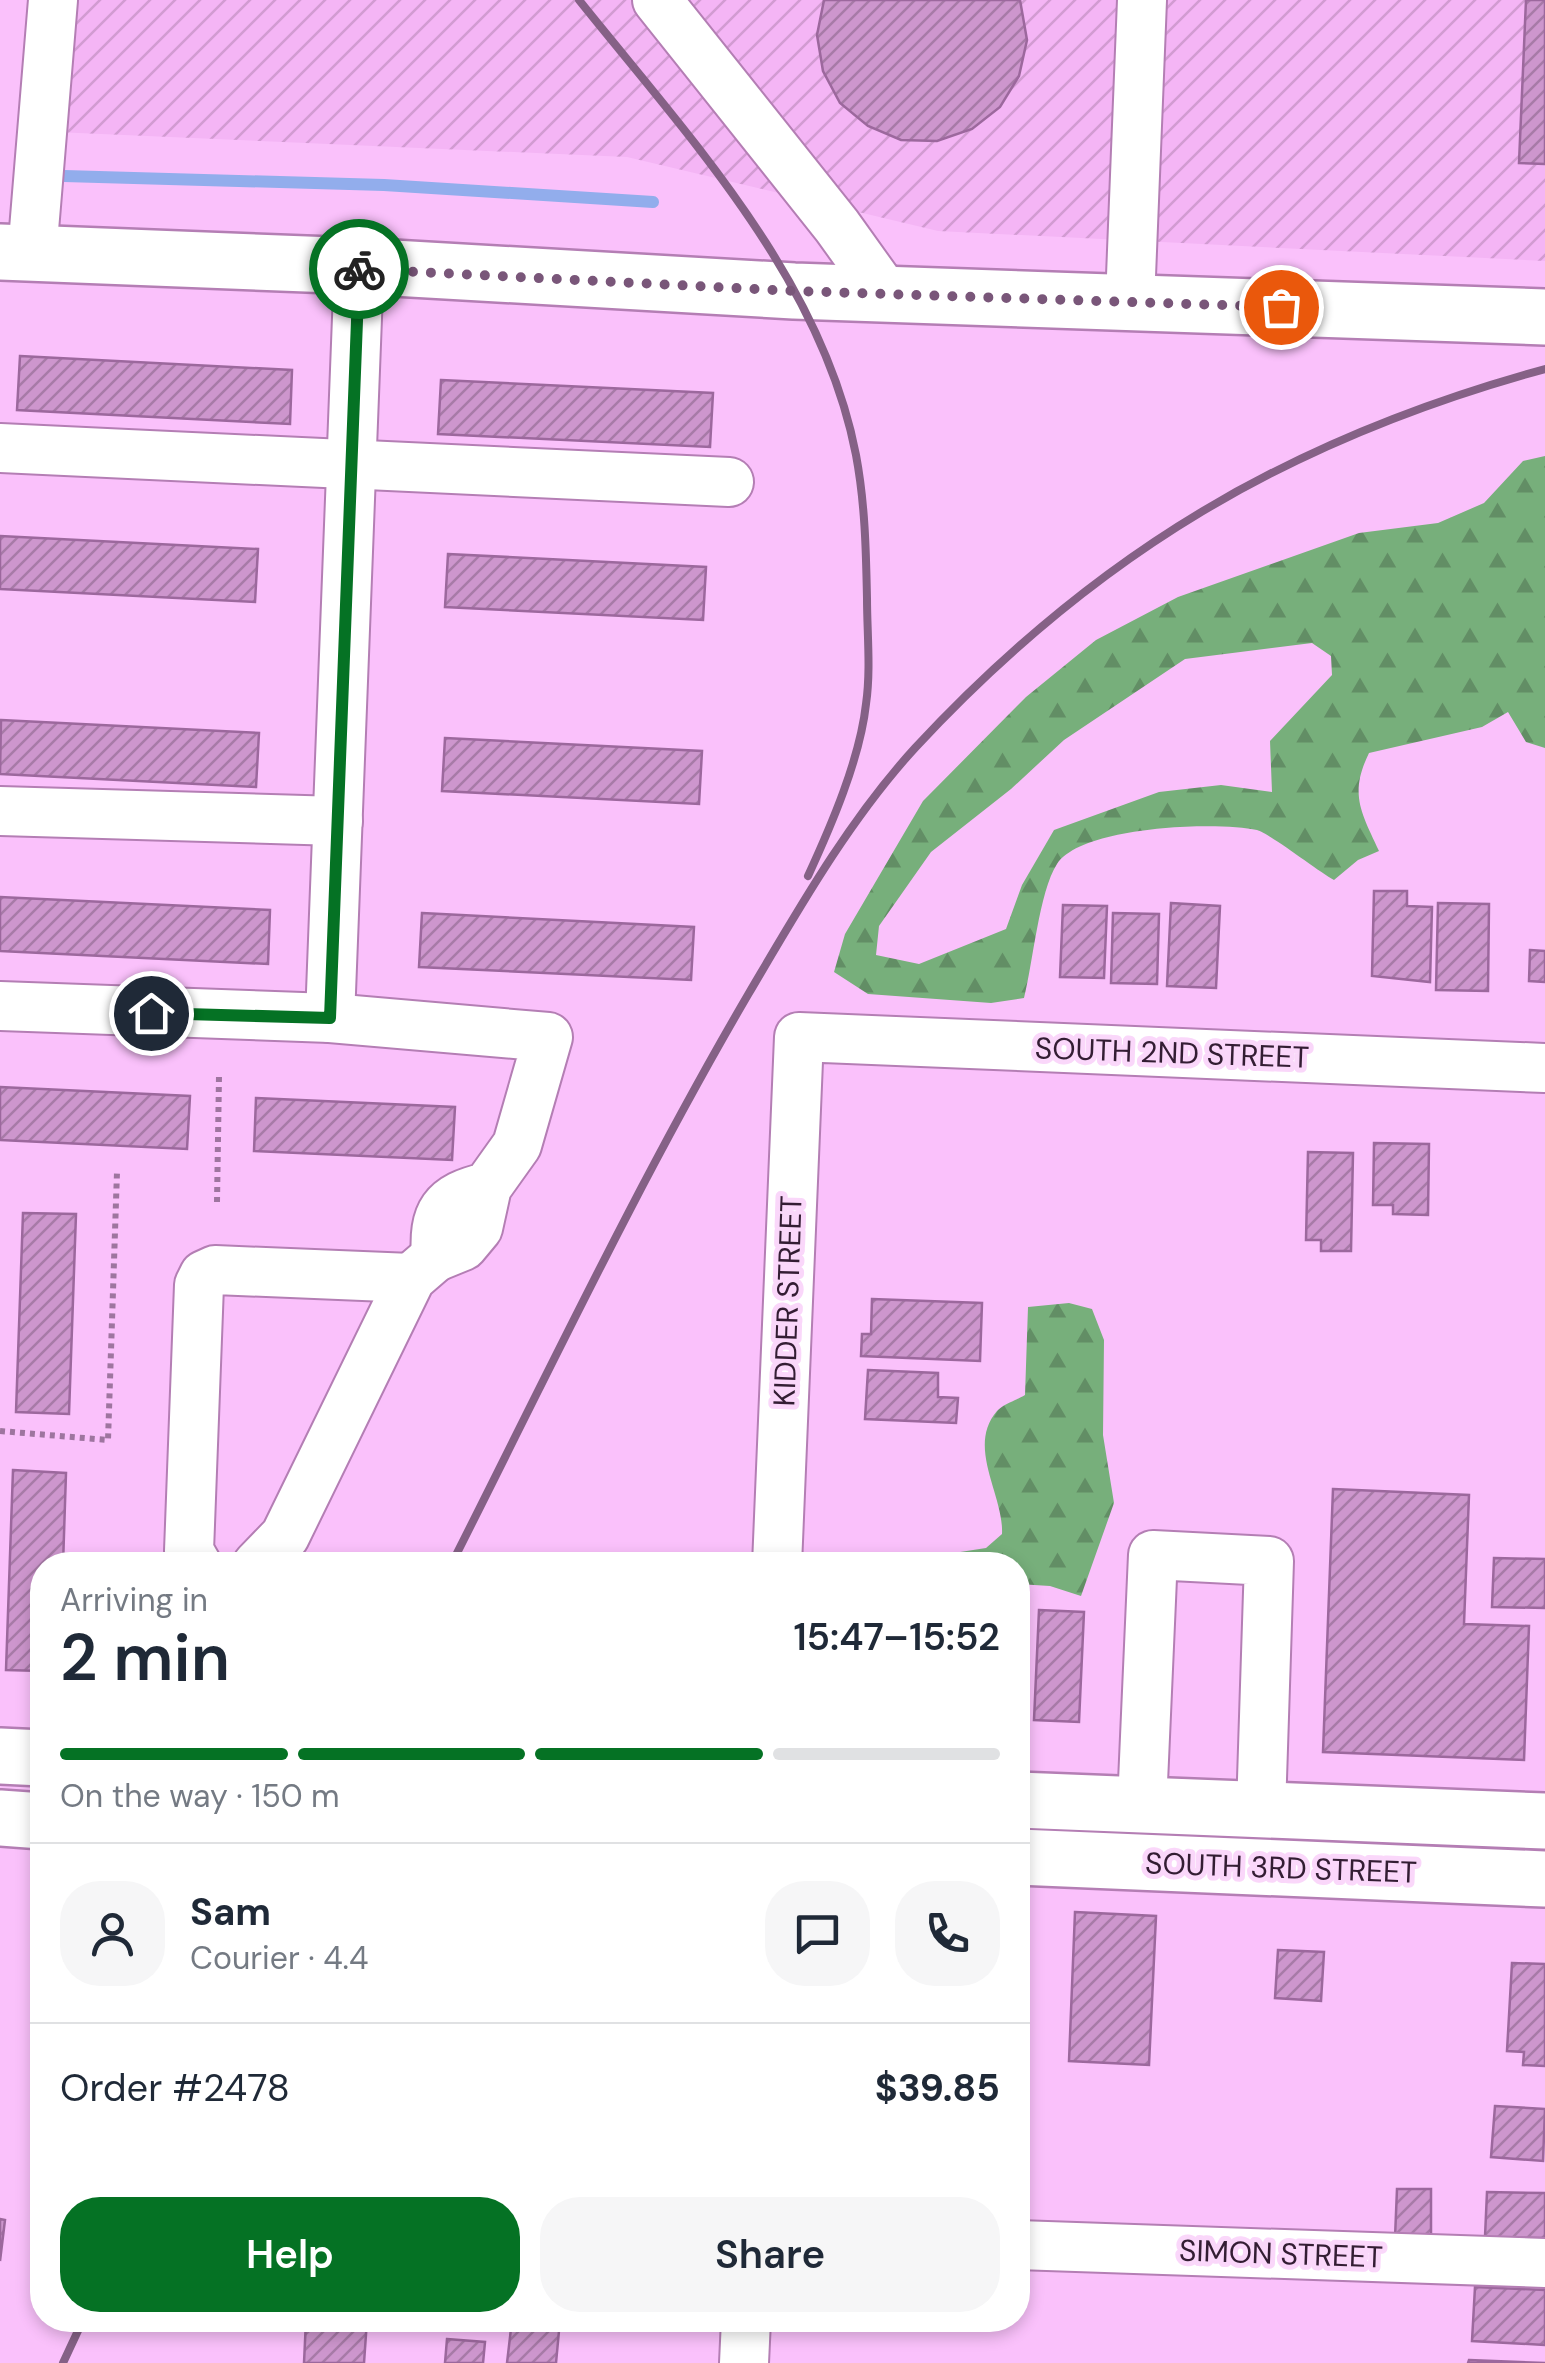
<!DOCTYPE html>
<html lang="en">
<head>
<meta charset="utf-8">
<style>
  :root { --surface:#fff; --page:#f6f6f7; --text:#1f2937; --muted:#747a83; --line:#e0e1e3; --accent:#057224 }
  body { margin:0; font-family:"DM Sans",sans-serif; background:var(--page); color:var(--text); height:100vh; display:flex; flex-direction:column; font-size:38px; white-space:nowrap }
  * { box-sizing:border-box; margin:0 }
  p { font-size:32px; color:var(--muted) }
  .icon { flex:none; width:55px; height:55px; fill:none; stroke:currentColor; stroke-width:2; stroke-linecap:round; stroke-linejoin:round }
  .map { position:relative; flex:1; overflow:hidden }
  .drawer { position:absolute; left:30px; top:1552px; width:1000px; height:780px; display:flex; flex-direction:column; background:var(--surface); border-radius:40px; box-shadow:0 5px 15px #0003 }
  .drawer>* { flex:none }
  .pin { position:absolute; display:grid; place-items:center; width:85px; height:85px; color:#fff; margin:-42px; border:5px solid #fff; border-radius:50%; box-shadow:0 2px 10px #0007 }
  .courier { position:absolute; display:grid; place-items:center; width:100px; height:100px; margin:-50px; border:8px solid #057224; border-radius:50%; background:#fff; color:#222; box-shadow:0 2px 12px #0007 }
  .head em { font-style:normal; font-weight:600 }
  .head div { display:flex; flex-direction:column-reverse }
  .head { display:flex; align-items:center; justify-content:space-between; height:170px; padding:0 30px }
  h1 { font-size:65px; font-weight:600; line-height:75px }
  .bar { display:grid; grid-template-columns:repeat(4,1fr); gap:15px 10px; align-content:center; height:120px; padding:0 30px }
  .bar i { height:12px; border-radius:8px; background:var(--line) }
  .bar .active { background:var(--accent) }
  .bar p { grid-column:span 4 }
  .line { display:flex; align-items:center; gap:25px; padding:0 30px; border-top:2px solid var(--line) }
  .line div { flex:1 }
  .round { display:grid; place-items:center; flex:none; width:105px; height:105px; border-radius:40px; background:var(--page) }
  .button { display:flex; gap:20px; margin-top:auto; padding:20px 30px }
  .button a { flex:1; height:115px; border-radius:40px; background:var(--accent); color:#fff; font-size:40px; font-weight:600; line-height:115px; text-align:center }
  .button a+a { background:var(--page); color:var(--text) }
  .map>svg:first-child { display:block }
  .industrial { fill:url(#industrial-furrows) }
  .forest { fill:url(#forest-firs); fill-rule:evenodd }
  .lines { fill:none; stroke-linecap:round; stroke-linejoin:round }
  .stream { stroke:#92adec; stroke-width:12 }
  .building { fill:url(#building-hatch); stroke:#9c689d; stroke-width:2.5 }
  .minor-casing { stroke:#b47eb4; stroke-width:52 }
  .major-casing { stroke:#b47eb4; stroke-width:60 }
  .highway-casing { stroke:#b47eb4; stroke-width:60 }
  .path { stroke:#9e759f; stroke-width:6; stroke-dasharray:5 5; stroke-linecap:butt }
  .minor { stroke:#fff; stroke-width:48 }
  .major { stroke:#fff; stroke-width:55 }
  .highway { stroke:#fff; stroke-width:55 }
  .rail { stroke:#856186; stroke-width:8 }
  .done { stroke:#795679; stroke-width:10; stroke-dasharray:0 18 }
  .route { stroke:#057224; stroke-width:12 }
  .labels { text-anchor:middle; stroke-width:10; stroke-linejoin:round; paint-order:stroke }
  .street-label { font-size:30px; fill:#331d33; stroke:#fad7fa }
</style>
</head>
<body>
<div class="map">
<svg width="1545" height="2363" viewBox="0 0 1545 2363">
  <defs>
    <pattern id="industrial-furrows" width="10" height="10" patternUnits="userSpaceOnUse" patternTransform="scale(2.5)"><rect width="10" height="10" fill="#f4b5f5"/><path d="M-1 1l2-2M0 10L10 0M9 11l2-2" fill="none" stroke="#d29bd2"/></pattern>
    <pattern id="forest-firs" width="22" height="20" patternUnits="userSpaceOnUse" patternTransform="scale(2.5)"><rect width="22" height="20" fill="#77af7b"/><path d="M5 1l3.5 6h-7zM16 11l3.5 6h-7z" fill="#628e65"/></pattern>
    <pattern id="building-hatch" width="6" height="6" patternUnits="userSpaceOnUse" patternTransform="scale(2.5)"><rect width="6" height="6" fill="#cd96cd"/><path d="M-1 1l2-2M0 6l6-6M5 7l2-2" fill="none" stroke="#a77aa7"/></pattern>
  </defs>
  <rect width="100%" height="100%" fill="#fac1fb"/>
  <polygon class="industrial" points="34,0 1545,0 1545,261 938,231 627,157 32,131"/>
  <g class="forest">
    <path d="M1545 456V748L1526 742 1508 712 1482 727 1369 753C1349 794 1361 812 1379 851L1358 860 1334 880C1318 871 1269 833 1257 830 1217 821 1081 826 1057 864 1039 892 1033 963 1024 998L991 1003 868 994 834 972 845 934 923 801 1026 697 1096 640 1178 597 1359 533 1438 523 1484 503 1523 461ZM1312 643 1331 656 1332 675 1270 741 1272 792 1221 785 1159 792 1054 830 1022 885 1006 929 919 964 876 955 879 926 931 852 1011 789 1064 740 1185 659Z"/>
    <path d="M1069 1303 1092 1309 1104 1340 1103 1435 1114 1503 1081 1596 1050 1586 1018 1584V1565H876L986 1548 1002 1534C1004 1495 966 1447 997 1411 1003 1404 1017 1400 1025 1395L1028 1307Z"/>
  </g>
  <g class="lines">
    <polyline class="stream" points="64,176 384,185 653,202"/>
  </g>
  <g class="building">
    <polygon points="824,0 1020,0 1027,40 1019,76 1000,107 972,129 937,141 901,140 868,126 840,103 823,71 817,35"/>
    <polygon points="1526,0 1545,0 1545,164 1519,163"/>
    <polygon points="20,356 292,370 290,424 17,410"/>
    <polygon points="441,380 713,393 710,447 438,434"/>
    <polygon points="0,536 258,549 255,602 0,589"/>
    <polygon points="448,554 706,567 703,620 445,607"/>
    <polygon points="1,720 259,733 256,787 0,774"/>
    <polygon points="445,738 702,751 699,804 442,791"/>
    <polygon points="1374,891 1407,891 1407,906 1432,907 1430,982 1372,976"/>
    <polygon points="0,897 270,910 268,964 0,951"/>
    <polygon points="1171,903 1220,906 1216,988 1167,986"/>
    <polygon points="1438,903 1489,904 1488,991 1436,990"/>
    <polygon points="1063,905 1107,906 1104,978 1060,977"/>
    <polygon points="422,913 694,927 691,980 419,967"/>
    <polygon points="1113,913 1159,914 1157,984 1111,983"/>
    <polygon points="1530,950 1545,951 1545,982 1529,981"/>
    <polygon points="0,1087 190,1096 187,1149 0,1140"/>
    <polygon points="256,1098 455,1107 452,1160 254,1151"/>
    <polygon points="1374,1143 1429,1144 1428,1215 1393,1214 1393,1205 1373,1205"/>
    <polygon points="1308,1152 1353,1153 1351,1251 1321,1251 1321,1240 1306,1240"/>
    <polygon points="23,1213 76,1214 69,1414 16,1412"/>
    <polygon points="872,1299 982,1303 980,1361 861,1356 862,1334 871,1334"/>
    <polygon points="868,1370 938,1373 938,1397 958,1398 956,1423 865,1419"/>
    <polygon points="13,1470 66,1473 63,1565 42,1565 42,1671 6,1670"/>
    <polygon points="1333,1489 1469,1495 1464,1624 1529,1626 1524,1760 1323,1752"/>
    <polygon points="1494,1558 1545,1559 1545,1608 1492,1607"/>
    <polygon points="1039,1610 1084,1612 1079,1722 1034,1720"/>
    <polygon points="1018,1632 1026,1632 1024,1707 1018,1707"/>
    <polygon points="1075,1912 1156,1916 1149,2065 1069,2061"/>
    <polygon points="1278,1950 1324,1952 1321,2001 1275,1998"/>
    <polygon points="1512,1963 1545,1964 1545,2066 1523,2065 1524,2052 1507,2051"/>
    <polygon points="1495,2106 1545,2109 1543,2161 1491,2157"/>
    <polygon points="1397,2189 1431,2189 1431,2239 1395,2238"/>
    <polygon points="1487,2192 1545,2193 1545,2238 1485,2237"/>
    <polygon points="0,2219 5,2220 0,2261"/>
    <polygon points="1475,2287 1545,2290 1545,2345 1472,2341"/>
    <polygon points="306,2320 367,2320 364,2363 304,2363"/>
    <polygon points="512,2320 560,2320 556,2363 507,2363"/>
    <polygon points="447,2339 485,2342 483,2363 445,2363"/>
    <polygon points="1469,2360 1545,2363 1468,2363"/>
  </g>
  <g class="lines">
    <defs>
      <g id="minor">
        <polyline points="657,0 837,226 885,293"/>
        <polyline points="32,254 53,0"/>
        <polyline points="1130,301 1142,0"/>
        <polyline points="0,448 729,482"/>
        <polyline points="0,811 338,821"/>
        <path d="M0 1006 330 1018 548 1037 517 1145 487 1187 478 1228 463 1246 436 1257C433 1213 443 1197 487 1187"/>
        <polyline points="330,1018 359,266"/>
        <polyline points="197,1565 189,1551 199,1285 204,1275 215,1270 411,1278"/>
        <polyline points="257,1565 285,1536 411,1278 433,1259"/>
        <polyline points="777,1565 799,1037 1545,1068"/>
        <polyline points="1142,1805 1153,1555 1269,1561 1261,1810"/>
        <polyline points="1018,2245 1545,2263"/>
        <polyline points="744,2363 746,2320"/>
      </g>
      <polyline id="major" points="0,252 359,266 794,291 1545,317"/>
      <g id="highway">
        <polyline points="0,1756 42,1758"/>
        <polyline points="1018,1800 1545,1821"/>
        <polyline points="0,1818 42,1821"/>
        <polyline points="1018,1857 1545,1879"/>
      </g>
    </defs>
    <use href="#minor" class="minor-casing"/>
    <use href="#major" class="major-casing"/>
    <use href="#highway" class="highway-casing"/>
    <g class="path">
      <polyline points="217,1202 219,1076"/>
      <polyline points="0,1431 108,1440 117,1172"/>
    </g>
    <use href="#minor" class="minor"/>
    <use href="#major" class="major"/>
    <use href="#highway" class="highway"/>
    <g class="rail">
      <path d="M579 0C687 135 822 278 856 455 865 503 866 550 867 598 867 632 871 670 866 704 860 759 831 826 808 876"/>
      <path d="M451 1565C548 1373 640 1179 749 993 798 910 849 820 915 748 1096 553 1289 439 1545 369"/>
      <polyline points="63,2363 83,2320"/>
    </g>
  </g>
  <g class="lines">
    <polyline class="done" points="359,269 794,291 1281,307"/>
    <polyline class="route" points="151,1013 330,1018 359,269"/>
  </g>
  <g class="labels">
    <g class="street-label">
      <text transform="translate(1172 1053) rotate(2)" y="10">SOUTH 2ND STREET</text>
      <text transform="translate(788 1301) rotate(-88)" y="10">KIDDER STREET</text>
      <text transform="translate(1281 1868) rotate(2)" y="10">SOUTH 3RD STREET</text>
      <text transform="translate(1281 2254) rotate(2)" y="10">SIMON STREET</text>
    </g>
  </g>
</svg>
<div class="pin" style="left:1281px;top:307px;background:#ea580c"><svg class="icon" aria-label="bag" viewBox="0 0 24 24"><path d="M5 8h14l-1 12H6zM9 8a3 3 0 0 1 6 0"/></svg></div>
<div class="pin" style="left:151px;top:1013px;background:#1f2937"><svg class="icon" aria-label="home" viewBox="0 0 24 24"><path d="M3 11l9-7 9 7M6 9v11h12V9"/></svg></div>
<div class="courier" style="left:359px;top:269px"><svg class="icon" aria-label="bike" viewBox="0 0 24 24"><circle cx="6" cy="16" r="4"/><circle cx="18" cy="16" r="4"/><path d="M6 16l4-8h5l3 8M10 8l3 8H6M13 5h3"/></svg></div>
<section class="drawer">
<div class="head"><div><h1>2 min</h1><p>Arriving in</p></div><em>15:47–15:52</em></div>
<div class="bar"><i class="active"></i><i class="active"></i><i class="active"></i><i></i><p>On the way · 150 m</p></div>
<div class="line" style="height:180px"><a class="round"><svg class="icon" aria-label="person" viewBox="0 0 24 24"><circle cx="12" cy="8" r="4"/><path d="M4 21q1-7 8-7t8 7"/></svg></a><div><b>Sam</b><p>Courier · 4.4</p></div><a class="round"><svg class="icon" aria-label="chat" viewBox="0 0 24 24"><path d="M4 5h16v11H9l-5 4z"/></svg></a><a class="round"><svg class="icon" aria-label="phone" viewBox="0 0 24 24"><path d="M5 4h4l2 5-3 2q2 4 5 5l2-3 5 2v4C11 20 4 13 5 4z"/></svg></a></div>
<div class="line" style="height:130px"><div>Order #2478</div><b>$39.85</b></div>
<div class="button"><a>Help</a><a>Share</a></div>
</section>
</div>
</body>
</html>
